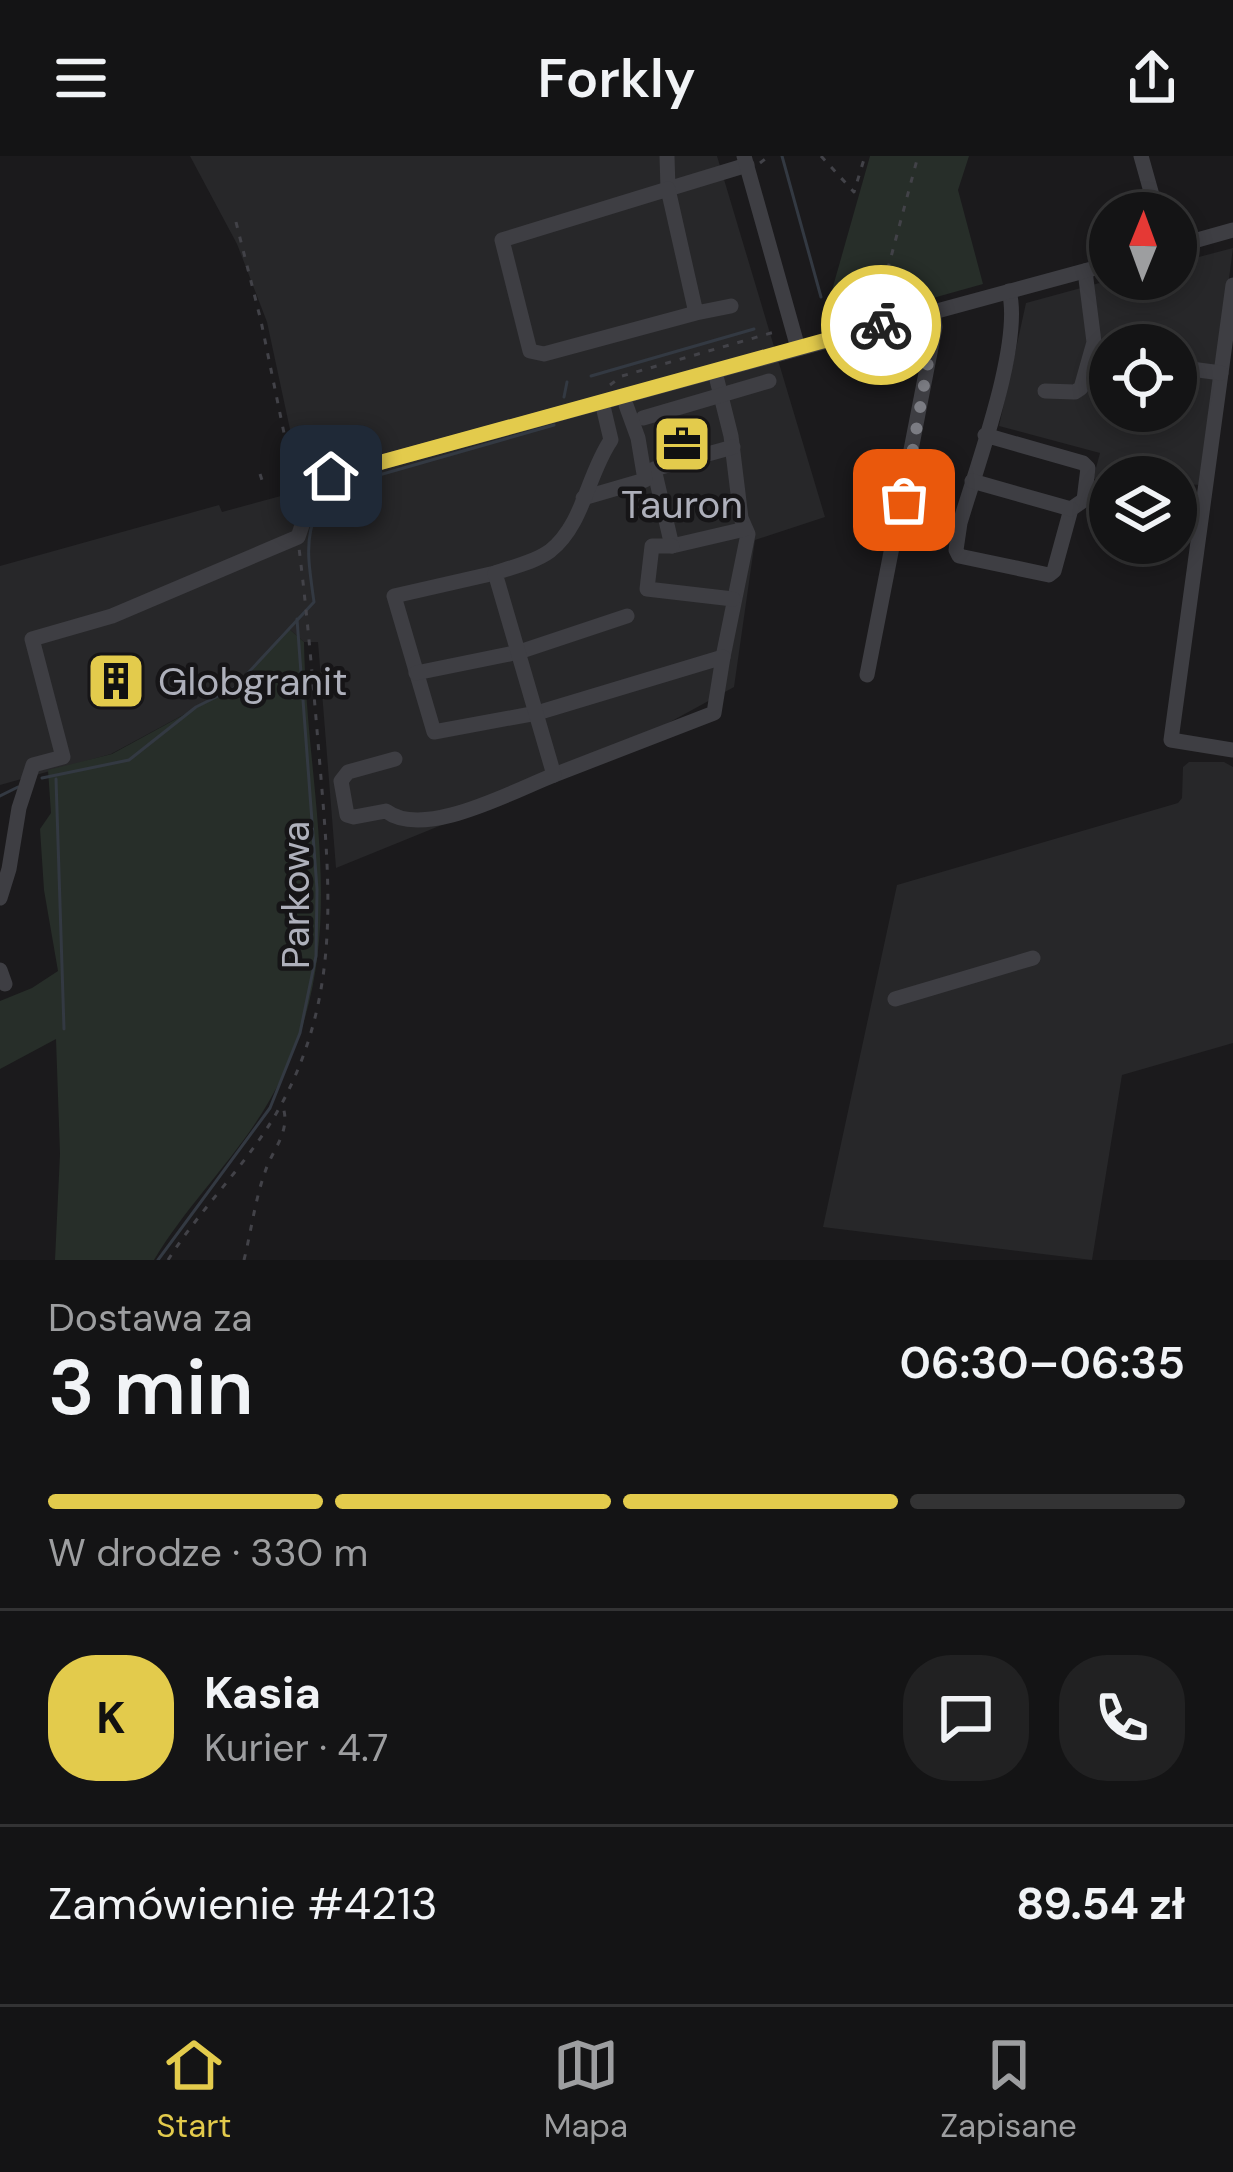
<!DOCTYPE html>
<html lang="pl">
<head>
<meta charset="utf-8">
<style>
  :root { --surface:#141415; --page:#212122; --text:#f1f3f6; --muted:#9d9ea0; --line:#333334; --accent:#e3cb4c }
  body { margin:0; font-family:"DM Sans",sans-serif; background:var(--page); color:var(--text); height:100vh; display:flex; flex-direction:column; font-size:45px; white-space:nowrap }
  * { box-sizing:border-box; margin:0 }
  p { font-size:39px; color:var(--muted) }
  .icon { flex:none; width:66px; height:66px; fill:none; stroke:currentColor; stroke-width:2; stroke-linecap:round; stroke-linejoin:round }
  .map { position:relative; height:1104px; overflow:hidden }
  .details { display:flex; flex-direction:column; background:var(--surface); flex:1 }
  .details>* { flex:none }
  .needle { width:78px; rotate:1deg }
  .controls { position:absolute; left:1089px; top:36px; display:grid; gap:24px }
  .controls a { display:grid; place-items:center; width:108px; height:108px; border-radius:50%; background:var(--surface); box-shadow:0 6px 18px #0003,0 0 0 3px var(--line); font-size:60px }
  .pin { position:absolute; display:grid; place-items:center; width:102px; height:102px; color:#fff; margin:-51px; border-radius:24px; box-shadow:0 6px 18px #0006 }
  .courier { position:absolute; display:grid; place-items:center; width:120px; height:120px; margin:-60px; border:9px solid #e3cb4c; border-radius:50%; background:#fff; color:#222; box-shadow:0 3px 15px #0007 }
  .summary em { font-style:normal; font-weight:600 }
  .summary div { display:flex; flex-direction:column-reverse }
  .summary { display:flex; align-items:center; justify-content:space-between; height:204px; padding:0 48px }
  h1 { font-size:78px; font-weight:600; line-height:90px }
  .bar { display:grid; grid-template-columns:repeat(4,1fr); gap:18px 12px; align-content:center; height:144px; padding:0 48px }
  .bar i { height:15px; border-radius:9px; background:var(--line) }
  .bar .current { background:var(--accent) }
  .bar p { grid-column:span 4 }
  .line { display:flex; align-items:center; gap:30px; padding:0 48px; border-top:3px solid var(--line) }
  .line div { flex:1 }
  .round { display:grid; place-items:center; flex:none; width:126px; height:126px; border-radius:48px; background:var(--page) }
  header { display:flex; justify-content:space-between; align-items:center; height:156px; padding:0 48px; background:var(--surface); font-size:54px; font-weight:600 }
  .tab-bar { display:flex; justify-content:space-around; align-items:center; height:168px; border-top:3px solid var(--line); background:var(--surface); font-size:33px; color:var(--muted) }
  .tab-bar a { display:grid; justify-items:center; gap:6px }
  .tab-bar .current { color:var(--accent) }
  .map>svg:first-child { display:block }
  .built { fill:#272729; fill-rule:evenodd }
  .green { fill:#272e29 }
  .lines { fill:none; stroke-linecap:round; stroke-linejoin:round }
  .stream { stroke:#333942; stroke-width:3 }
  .path { stroke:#424248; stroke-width:3; stroke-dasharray:6 9; stroke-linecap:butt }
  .minor { stroke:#3e3e43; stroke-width:15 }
  .done { stroke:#7b7c83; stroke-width:12; stroke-dasharray:0 21.6 }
  .route { stroke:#e3cb4c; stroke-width:15 }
  .labels { text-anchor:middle; stroke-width:9; stroke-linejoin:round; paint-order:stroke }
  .poi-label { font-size:39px; fill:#aeb0bb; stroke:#161517 }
  .street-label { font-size:39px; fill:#aeb0bb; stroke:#161517 }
</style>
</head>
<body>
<header><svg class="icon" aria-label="menu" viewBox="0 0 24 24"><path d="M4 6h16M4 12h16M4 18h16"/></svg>Forkly<svg class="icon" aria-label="share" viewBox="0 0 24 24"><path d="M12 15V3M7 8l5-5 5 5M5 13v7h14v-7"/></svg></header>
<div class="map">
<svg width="1233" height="1104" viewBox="0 0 1233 1104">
  <rect width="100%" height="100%" fill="#1b1a1c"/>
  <g class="built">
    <polygon points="190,0 717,0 825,361 755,384 734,531 597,606 336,712 318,486 304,486 288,472 233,532 111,598 0,629 0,410 219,349 222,356 303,334 267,166 237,88"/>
    <path d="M1233 92 1202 329 1176 328V321L1093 323 1100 297 999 270 1026 147 1114 123H1176V107ZM1110 189H1176V255H1110Z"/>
    <polygon points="1189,606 1224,606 1233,611 1233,887 1122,919 1092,1104 823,1071 897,729 1178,647 1182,642 1183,611"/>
  </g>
  <g class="green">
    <polygon points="870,0 969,0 958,34 983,128 883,156 872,155 869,160 821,173"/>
    <path d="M288 472 304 486C307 656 360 800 262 957 229 1009 185 1052 154 1104H55L60 998 56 883 0 913V845L32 832 58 815 44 734 40 673 51 657 48 614 112 598 233 532Z"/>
  </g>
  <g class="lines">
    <g class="stream">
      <polyline points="782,0 821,141"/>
      <polyline points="591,220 754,173"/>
      <polyline points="564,241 567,226"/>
      <path d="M42 622 129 604 196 551 234 532 314 446C307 395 298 355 351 327L554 269"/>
      <polyline points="56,623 64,873"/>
      <polyline points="0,640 18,631"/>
      <polyline points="158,1104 270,952 300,877 316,800 317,733 297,463"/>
    </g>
    <g class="path">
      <polyline points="821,0 854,36 865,0"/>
      <polyline points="760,7 769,0"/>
      <polyline points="236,66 261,165 292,316"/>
      <polyline points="876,157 918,0"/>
      <polyline points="610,229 622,220 778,175"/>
      <polyline points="260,318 262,324"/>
      <polyline points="710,363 727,358"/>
      <path d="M168 1104C202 1050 250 1006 281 949 341 838 330 731 320 610 314 538 308 465 299 392"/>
      <path d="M244 1104C251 1076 255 1044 265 1016 272 994 291 976 283 951"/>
    </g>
    <g class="minor">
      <polyline points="667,0 668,33 747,9"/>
      <polyline points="744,0 798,192"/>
      <polyline points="1141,0 1157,57"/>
      <polyline points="1176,90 1233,74"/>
      <polyline points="1233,129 1171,584 1233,594"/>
      <polyline points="696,157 544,198 530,195 502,84 668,33 696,157 731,150"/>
      <polyline points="1176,211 1221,217"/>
      <polyline points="715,216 731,280 741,362 748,378 723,501"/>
      <polyline points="1045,235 1075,236 1081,232 1094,186 1085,115"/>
      <polyline points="1121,260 1161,266 1167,255"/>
      <polyline points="643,262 769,225"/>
      <path d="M985 279 1083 307 1088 312 1084 344 1071 353 1054 415 1049 419 959 400 956 394 960 367C976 312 1023 187 1009 135"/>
      <polyline points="733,291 654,313 672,390 745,373"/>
      <polyline points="972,325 1071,353"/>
      <polyline points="290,331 1110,108"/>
      <polyline points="583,342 645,324 638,282 626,249"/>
      <polyline points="672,390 652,390 647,433 733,443"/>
      <polyline points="495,417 394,440 434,576 537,557 723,501 714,557 554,619"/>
      <polyline points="416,517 519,496 627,460"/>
      <polyline points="867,519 935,171 933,155"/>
      <path d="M395 603 348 616 341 625 347 659 354 661 386 655C424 684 513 635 554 619L495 417C512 411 535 406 550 395 584 368 587 319 611 284L602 246"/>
      <polyline points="0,742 9,713 19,652 33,609 63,601 32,483 112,460 298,381 311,343 328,322"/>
      <polyline points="0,814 5,828"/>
      <polyline points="895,843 1033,802"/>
    </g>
  </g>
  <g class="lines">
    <polyline class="done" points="881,169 933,155 934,172 904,344"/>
    <polyline class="route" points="331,320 881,169"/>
  </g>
  <defs>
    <symbol id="office-square" viewBox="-11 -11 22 22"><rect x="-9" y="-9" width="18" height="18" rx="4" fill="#e3cb4c" stroke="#161517"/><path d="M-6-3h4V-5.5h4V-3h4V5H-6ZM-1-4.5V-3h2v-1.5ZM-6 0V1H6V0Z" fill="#111"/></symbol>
    <symbol id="building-square" viewBox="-11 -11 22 22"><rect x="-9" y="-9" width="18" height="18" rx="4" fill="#e3cb4c" stroke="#161517"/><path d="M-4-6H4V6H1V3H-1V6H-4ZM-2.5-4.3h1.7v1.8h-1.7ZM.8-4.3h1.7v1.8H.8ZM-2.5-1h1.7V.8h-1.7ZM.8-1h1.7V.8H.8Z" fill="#111"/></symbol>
  </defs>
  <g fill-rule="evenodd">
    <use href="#office-square" x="649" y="255" width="66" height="66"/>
    <use href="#building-square" x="83" y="492" width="66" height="66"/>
  </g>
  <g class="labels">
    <g class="poi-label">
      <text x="682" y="362">Tauron</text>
      <text x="158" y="539" text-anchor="start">Globgranit</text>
    </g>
    <g class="street-label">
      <text transform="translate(295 739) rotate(-90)" y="14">Parkowa</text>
    </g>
  </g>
</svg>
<div class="controls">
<a><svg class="needle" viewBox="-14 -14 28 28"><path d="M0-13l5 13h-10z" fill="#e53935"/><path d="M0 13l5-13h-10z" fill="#9d9ea0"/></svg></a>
<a><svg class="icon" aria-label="locate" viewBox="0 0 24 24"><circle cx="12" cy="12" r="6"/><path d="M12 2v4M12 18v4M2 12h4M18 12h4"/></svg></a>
<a><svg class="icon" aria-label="layers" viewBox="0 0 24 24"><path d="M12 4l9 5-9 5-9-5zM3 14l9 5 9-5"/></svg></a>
</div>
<div class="pin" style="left:904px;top:344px;background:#ea580c"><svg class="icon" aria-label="bag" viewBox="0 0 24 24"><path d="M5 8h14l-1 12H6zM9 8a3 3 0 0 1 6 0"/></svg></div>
<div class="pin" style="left:331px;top:320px;background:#1f2937"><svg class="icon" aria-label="home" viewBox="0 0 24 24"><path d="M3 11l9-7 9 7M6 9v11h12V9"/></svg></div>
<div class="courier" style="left:881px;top:169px"><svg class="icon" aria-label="bike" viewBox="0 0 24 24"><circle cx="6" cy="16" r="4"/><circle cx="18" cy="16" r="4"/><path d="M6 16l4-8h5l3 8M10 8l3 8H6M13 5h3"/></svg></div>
</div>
<section class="details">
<div class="summary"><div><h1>3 min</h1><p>Dostawa za</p></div><em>06:30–06:35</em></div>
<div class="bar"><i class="current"></i><i class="current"></i><i class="current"></i><i></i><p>W drodze · 330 m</p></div>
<div class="line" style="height:216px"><b class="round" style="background:var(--accent);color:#111">K</b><div><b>Kasia</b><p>Kurier · 4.7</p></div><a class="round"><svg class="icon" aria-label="chat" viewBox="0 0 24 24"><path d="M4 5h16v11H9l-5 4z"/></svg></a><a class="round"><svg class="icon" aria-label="phone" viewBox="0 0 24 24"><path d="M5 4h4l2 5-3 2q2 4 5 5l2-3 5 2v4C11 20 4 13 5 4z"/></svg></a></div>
<div class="line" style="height:156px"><div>Zamówienie #4213</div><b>89.54 zł</b></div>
</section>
<nav class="tab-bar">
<a class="current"><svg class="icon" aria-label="home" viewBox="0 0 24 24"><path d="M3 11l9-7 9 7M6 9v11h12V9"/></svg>Start</a>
<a><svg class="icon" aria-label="map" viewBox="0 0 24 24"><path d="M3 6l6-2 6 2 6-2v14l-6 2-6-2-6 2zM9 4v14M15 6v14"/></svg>Mapa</a>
<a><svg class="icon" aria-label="saved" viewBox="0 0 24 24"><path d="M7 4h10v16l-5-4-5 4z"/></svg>Zapisane</a>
</nav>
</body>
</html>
